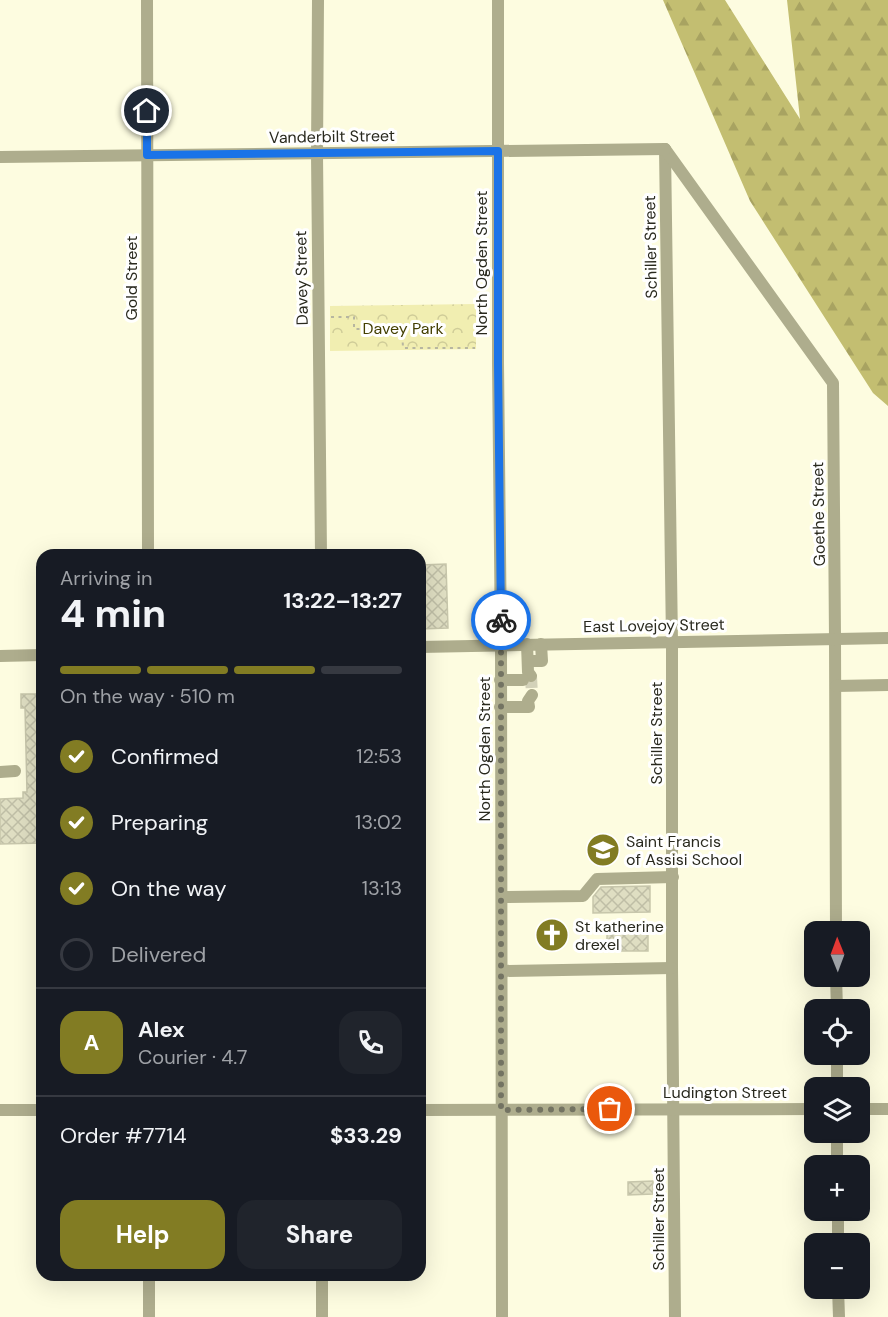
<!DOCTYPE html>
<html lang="en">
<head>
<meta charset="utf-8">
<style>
  :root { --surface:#171b24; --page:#20242c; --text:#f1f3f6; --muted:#9ea1a6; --line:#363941; --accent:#827c23 }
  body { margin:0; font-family:"DM Sans",sans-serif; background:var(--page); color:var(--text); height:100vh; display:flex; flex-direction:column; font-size:22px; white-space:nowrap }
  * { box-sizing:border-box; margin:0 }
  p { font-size:20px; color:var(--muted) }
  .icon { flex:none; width:33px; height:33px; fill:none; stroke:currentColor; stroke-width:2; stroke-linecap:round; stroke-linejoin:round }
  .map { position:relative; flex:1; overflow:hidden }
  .details { position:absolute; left:36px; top:549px; width:390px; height:732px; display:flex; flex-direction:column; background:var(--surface); border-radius:18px; box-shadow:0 6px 24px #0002 }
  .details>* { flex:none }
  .needle { width:39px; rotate:359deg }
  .fabs { position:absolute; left:804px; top:921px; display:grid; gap:12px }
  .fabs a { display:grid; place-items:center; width:66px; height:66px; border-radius:12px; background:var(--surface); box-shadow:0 6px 24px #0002; font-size:30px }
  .pin { position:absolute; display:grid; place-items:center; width:51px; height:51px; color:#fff; margin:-26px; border:3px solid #fff; border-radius:50%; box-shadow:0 2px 6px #0007 }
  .courier { position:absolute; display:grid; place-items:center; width:60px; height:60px; margin:-30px; border:4px solid #1a73e8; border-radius:50%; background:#fff; color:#222; box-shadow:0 2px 8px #0007 }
  .headline em { font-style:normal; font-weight:700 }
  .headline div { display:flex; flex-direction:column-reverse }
  .headline { display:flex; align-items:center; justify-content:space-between; height:102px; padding:0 24px }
  h1 { font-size:39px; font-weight:700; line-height:45px }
  .bar { display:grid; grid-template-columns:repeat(4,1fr); gap:9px 6px; align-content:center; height:72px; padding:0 24px }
  .bar i { height:8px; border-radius:4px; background:var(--line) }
  .bar .on { background:var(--accent) }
  .bar p { grid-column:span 4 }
  .line { display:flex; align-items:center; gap:15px; padding:0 24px; border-top:2px solid var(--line) }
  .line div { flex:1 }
  .round { display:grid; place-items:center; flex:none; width:63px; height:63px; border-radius:18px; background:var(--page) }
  ol { padding:0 24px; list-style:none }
  li { display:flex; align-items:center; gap:18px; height:66px }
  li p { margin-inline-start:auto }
  li .icon { padding:6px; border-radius:50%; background:var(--accent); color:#fff; stroke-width:4 }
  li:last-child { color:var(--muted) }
  li i { width:33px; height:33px; border:3px solid var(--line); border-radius:50% }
  .primary-button { display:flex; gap:12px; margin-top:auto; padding:12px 24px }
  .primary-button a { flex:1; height:69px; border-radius:18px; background:var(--accent); color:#fff; font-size:24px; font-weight:700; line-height:69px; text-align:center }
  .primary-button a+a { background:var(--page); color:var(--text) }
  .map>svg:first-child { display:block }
  .forest { fill:url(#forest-firs) }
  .park { fill:url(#park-crowns) }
  .building { fill:url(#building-cross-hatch); stroke:#c7c6ab; stroke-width:1.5 }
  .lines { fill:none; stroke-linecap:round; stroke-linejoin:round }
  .minor-tunnel { stroke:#d3d2b9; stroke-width:12; stroke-dasharray:12 6; stroke-linecap:butt }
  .path { stroke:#b7b6a0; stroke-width:2; stroke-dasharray:3 4.5; stroke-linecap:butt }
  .minor { stroke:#aead8d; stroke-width:12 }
  .done { stroke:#737362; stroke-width:6; stroke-dasharray:0 10.8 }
  .route { stroke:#1a73e8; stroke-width:8 }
  .labels { text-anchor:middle; stroke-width:6; stroke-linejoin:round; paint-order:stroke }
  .street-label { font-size:16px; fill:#29291e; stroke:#fff }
  .park-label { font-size:16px; fill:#433f00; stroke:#fff }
  .poi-label { font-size:16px; fill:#29291e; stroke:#fff; text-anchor:start }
</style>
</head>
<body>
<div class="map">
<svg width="888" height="1317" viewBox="0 0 888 1317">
  <defs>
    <pattern id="forest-firs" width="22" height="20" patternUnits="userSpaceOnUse" patternTransform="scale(1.5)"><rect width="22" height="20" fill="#c3be71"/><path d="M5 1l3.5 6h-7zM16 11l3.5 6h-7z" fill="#a8a361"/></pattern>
    <pattern id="park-crowns" width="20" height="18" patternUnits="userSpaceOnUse" patternTransform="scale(1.5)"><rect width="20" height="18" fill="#f1eeb1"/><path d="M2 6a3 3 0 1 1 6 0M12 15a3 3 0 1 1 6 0" fill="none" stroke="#cfcc98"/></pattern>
    <pattern id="building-cross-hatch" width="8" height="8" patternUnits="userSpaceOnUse" patternTransform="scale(1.5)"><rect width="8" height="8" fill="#dfdec2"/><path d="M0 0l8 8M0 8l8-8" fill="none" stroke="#bfbea6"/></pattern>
  </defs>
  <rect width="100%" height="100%" fill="#fdfce0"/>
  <polygon class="forest" points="663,0 725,0 800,119 787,0 888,0 888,406 873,393 750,201"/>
  <polygon class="park" points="476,304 476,349 330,351 330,306"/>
  <g class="building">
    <polygon points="446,564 448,628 420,629 420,565"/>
    <polygon points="21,694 42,694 42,843 0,844 0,799 23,798 23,792 27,792 25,708 21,708"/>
    <polygon points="650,886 650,912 593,913 593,897 601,887"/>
    <polygon points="607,932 648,932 648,951 611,951 611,943 607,944"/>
    <polygon points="653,1181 653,1194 628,1195 628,1182"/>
  </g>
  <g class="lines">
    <polyline class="minor-tunnel" points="531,676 532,695"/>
    <polyline class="path" points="331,317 354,317 354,329 402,328 403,348 475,348"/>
    <g class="minor">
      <polyline points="147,0 148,555"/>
      <polyline points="318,0 317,154 321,555"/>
      <polyline points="498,0 498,363 501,645 502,1317"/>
      <polyline points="665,149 672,642 672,968 675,1317"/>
      <polyline points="665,149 833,383 835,638 836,932"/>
      <polyline points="0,157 665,149"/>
      <polyline points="527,644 528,672 531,676"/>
      <polyline points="420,647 888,638"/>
      <polyline points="0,656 42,655"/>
      <polyline points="528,661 542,661 541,644"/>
      <polyline points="500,680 523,680"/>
      <polyline points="836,686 888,685"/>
      <polyline points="500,707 529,707 528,701 532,695"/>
      <polyline points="0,772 15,771"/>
      <polyline points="502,897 583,896 597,879 673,877"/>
      <polyline points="502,971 672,968"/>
      <polyline points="836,976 837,1010"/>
      <polyline points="837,1054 837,1088"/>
      <polyline points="860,1109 888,1109"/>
      <polyline points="0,1110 42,1110"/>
      <polyline points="420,1110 814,1109"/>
      <polyline points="837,1132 837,1166"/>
      <polyline points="838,1210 838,1244"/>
      <polyline points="149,1275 149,1317"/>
      <polyline points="838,1288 839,1317"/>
      <polyline points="322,1317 322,1275"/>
    </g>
  </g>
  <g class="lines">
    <polyline class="done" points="501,620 501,1110 610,1109"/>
    <polyline class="route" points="147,111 147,155 498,151 498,363 501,620"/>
  </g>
  <defs>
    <symbol id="school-disc" viewBox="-11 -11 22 22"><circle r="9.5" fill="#827c23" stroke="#fff"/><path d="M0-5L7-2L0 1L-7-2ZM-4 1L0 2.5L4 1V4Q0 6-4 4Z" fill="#fff"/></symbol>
    <symbol id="church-disc" viewBox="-11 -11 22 22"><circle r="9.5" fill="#827c23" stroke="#fff"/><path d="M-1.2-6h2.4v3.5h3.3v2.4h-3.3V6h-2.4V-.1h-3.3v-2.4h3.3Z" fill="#fff"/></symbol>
  </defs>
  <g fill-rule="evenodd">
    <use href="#school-disc" x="584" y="831" width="38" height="38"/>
    <use href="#church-disc" x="533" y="916" width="38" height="38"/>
  </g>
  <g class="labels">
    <g class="street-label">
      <text transform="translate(332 136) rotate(-1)" y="6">Vanderbilt Street</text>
      <text transform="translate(650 247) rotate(-91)" y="6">Schiller Street</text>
      <text transform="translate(481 263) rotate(-90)" y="6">North Ogden Street</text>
      <text transform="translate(131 278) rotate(-90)" y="6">Gold Street</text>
      <text transform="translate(301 278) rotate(-91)" y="6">Davey Street</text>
      <text transform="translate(818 514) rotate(-91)" y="6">Goethe Street</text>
      <text transform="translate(654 625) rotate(-1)" y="6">East Lovejoy Street</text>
      <text transform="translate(656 733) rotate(-90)" y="6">Schiller Street</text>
      <text transform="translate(484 749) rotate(-90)" y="6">North Ogden Street</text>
      <text x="725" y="1098">Ludington Street</text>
      <text transform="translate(658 1219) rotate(-90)" y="6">Schiller Street</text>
    </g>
    <g class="park-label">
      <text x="403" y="334">Davey Park</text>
    </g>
    <g class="poi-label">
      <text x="626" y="847">Saint Francis<tspan x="626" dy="18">of Assisi School</tspan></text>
      <text x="575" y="932">St katherine<tspan x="575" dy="18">drexel</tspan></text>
    </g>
  </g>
</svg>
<div class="fabs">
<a><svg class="needle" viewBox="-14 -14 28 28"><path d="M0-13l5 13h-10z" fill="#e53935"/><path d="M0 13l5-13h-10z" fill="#9ea1a6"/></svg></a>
<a><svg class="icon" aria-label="locate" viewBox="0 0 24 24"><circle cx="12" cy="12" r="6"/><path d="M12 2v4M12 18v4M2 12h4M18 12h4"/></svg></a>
<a><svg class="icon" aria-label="layers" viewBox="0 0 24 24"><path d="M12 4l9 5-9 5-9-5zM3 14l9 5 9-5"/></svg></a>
<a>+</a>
<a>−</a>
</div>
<div class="pin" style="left:610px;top:1109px;background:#ea580c"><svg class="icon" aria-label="bag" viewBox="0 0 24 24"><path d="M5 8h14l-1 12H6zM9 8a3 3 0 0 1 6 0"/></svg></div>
<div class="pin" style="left:147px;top:111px;background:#1f2937"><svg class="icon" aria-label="home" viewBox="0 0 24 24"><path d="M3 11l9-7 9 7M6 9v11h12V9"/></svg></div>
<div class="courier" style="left:501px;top:620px"><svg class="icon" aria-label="bike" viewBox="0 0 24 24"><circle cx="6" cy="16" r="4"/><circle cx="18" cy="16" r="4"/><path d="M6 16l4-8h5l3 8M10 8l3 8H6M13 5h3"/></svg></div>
<section class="details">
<div class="headline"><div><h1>4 min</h1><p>Arriving in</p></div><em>13:22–13:27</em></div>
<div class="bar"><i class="on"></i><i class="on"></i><i class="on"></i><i></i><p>On the way · 510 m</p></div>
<ol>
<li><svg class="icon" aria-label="check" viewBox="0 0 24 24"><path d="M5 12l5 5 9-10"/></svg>Confirmed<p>12:53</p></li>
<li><svg class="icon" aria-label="check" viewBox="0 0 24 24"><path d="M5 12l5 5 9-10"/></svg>Preparing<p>13:02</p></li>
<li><svg class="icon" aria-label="check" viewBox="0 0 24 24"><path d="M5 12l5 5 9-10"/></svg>On the way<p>13:13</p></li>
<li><i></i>Delivered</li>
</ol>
<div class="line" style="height:108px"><b class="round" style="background:var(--accent);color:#fff">A</b><div><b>Alex</b><p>Courier · 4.7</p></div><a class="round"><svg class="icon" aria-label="phone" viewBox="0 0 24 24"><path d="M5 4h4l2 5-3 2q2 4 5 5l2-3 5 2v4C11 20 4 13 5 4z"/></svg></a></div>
<div class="line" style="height:78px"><div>Order #7714</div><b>$33.29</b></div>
<div class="primary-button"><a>Help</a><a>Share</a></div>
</section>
</div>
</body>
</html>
